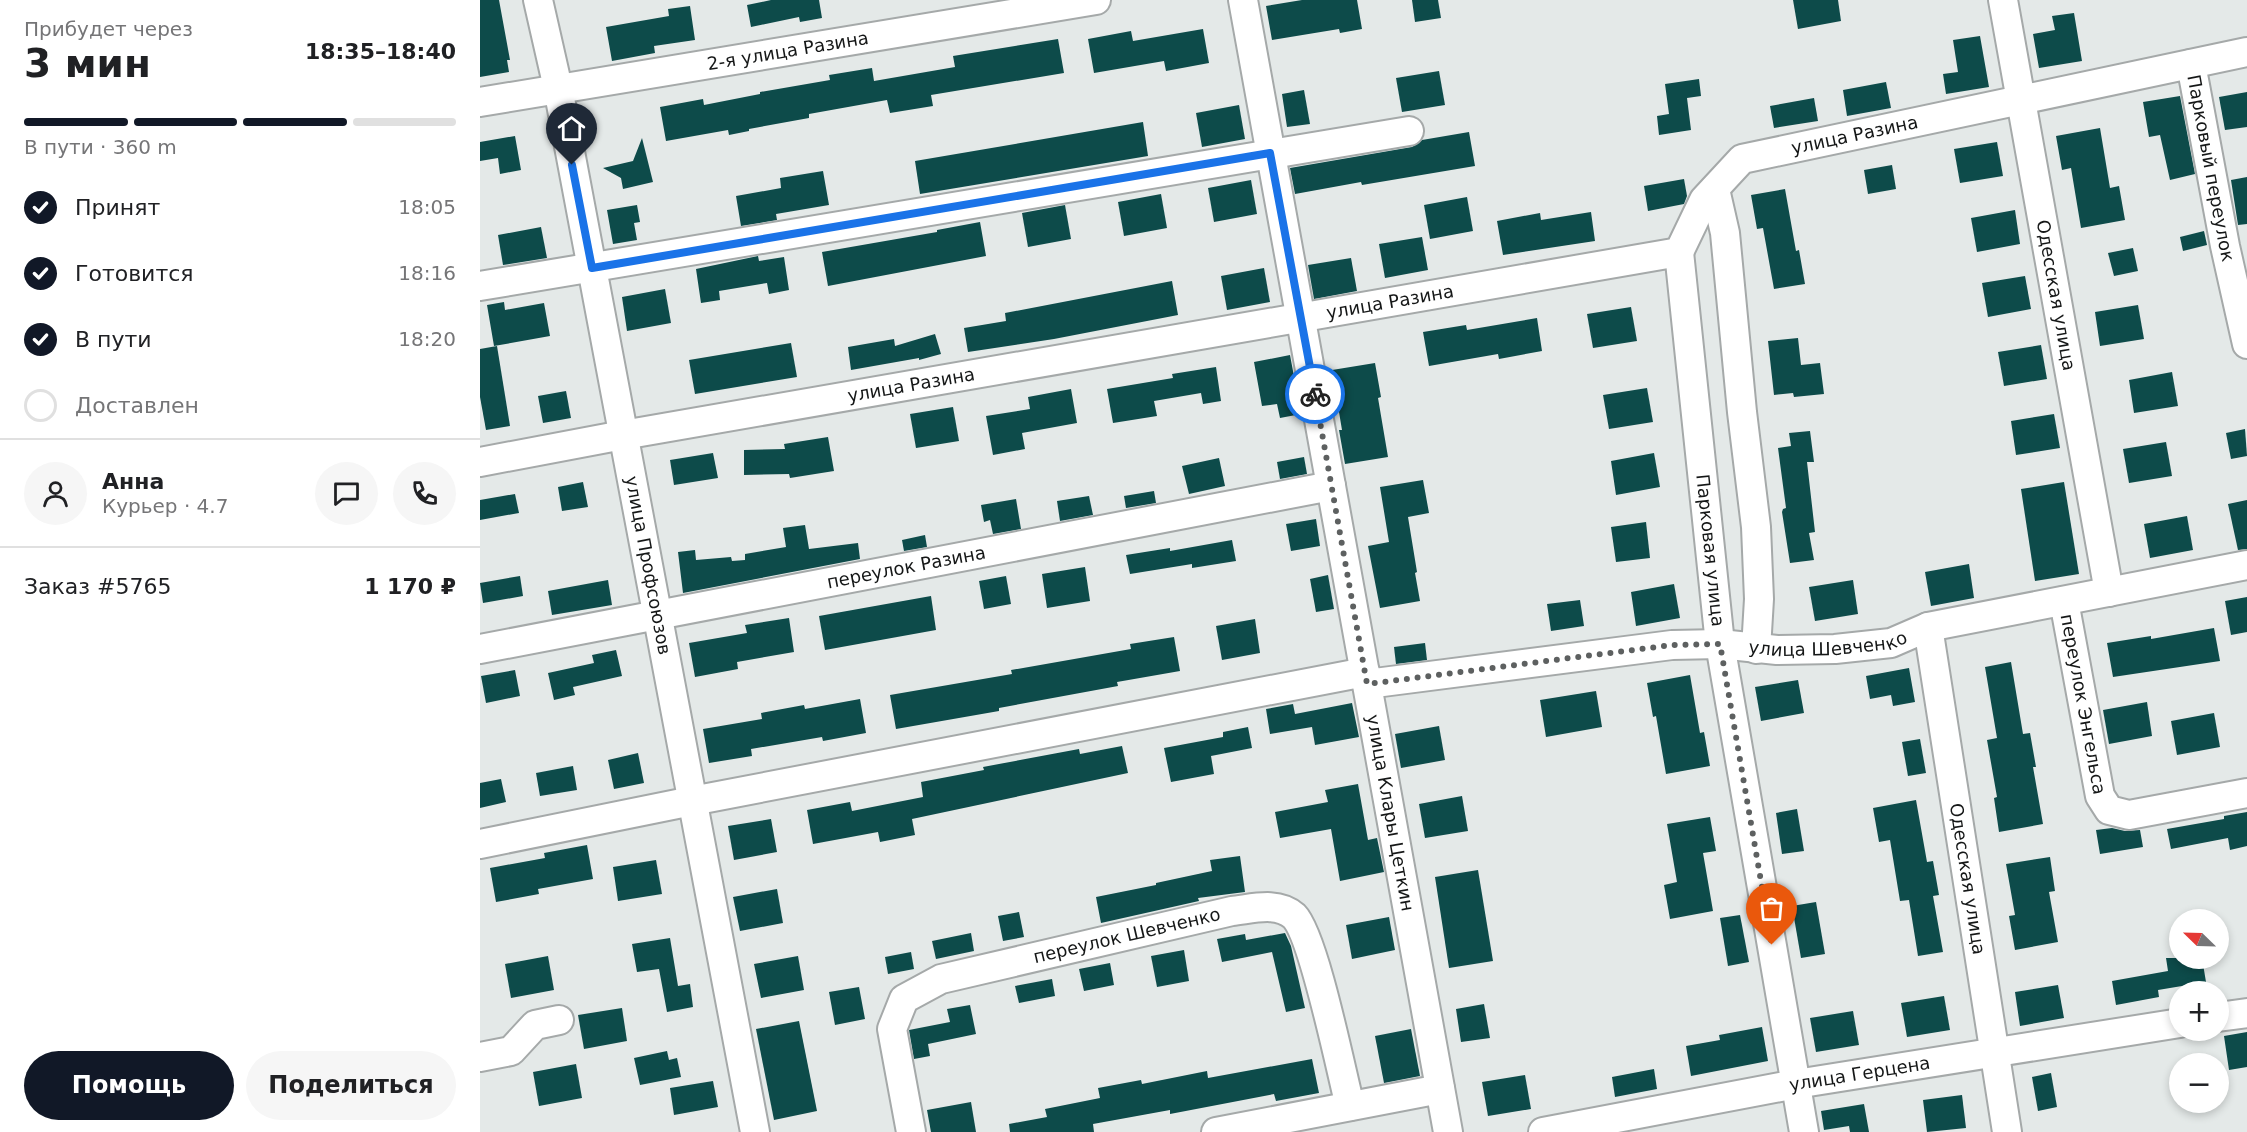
<!DOCTYPE html>
<html lang="ru">
<head>
<meta charset="utf-8">
<style>
  :root { --surface:#fff; --page:#f6f6f6; --text:#202124; --muted:#757577; --line:#e0e0e0; --accent:#111827 }
  body { margin:0; font-family:"DejaVu Sans",sans-serif; background:var(--page); color:var(--text); height:100vh; display:flex; flex-direction:column; font-size:22px; white-space:nowrap }
  * { box-sizing:border-box; margin:0 }
  p { font-size:20px; color:var(--muted) }
  .icon { flex:none; width:33px; height:33px; fill:none; stroke:currentColor; stroke-width:2; stroke-linecap:round; stroke-linejoin:round }
  .map { position:relative; flex:1; overflow:hidden }
  .side { display:flex; flex-direction:column; background:var(--surface); width:480px }
  .side>* { flex:none }
  .needle { width:39px; rotate:293deg }
  .tools { position:absolute; left:1689px; top:909px; display:grid; gap:12px }
  .tools a { display:grid; place-items:center; width:60px; height:60px; border-radius:50%; background:var(--surface); box-shadow:0 3px 9px #0003; font-size:30px }
  .pin { position:absolute; display:grid; place-items:center; width:51px; height:51px; color:#fff; margin:-62px -26px; border-radius:50% 50% 50% 0; rotate:-45deg; box-shadow:0 0 6px #0007 }
  .pin .icon { rotate:45deg }
  .courier { position:absolute; display:grid; place-items:center; width:60px; height:60px; margin:-30px; border:4px solid #1a73e8; border-radius:50%; background:#fff; color:#222; box-shadow:0 2px 8px #0007 }
  .head em { font-style:normal; font-weight:700 }
  .head div { display:flex; flex-direction:column-reverse }
  .head { display:flex; align-items:center; justify-content:space-between; height:102px; padding:0 24px }
  h1 { font-size:39px; font-weight:700; line-height:45px }
  .bar { display:grid; grid-template-columns:repeat(4,1fr); gap:9px 6px; align-content:center; height:72px; padding:0 24px }
  .bar i { height:8px; border-radius:4px; background:var(--line) }
  .bar .on { background:var(--accent) }
  .bar p { grid-column:span 4 }
  .line { display:flex; align-items:center; gap:15px; padding:0 24px; border-top:2px solid var(--line) }
  .line div { flex:1 }
  .round { display:grid; place-items:center; flex:none; width:63px; height:63px; border-radius:32px; background:var(--page) }
  ol { padding:0 24px; list-style:none }
  li { display:flex; align-items:center; gap:18px; height:66px }
  li p { margin-inline-start:auto }
  li .icon { padding:6px; border-radius:50%; background:var(--accent); color:#fff; stroke-width:4 }
  li:last-child { color:var(--muted) }
  li i { width:33px; height:33px; border:3px solid var(--line); border-radius:50% }
  .primary-button { display:flex; gap:12px; margin-top:auto; padding:12px 24px }
  .primary-button a { flex:1; height:69px; border-radius:36px; background:var(--accent); color:#fff; font-size:24px; font-weight:700; line-height:69px; text-align:center }
  .primary-button a+a { background:var(--page); color:var(--text) }
  main { display:flex; flex:1; min-height:0 }
  .map>svg:first-child { display:block }
  .building { fill:#0d4b4a }
  .lines { fill:none; stroke-linecap:round; stroke-linejoin:round }
  .minor-casing { stroke:#a5a9a9; stroke-width:32 }
  .minor { stroke:#fff; stroke-width:28 }
  .done { stroke:#5d6060; stroke-width:6; stroke-dasharray:0 10.8 }
  .route { stroke:#1a73e8; stroke-width:8 }
  .labels { text-anchor:middle; stroke-width:6; stroke-linejoin:round; paint-order:stroke }
  .street-label { font-size:18px; fill:#151717; stroke:#f1f6f6 }
</style>
</head>
<body>
<main>
<section class="side">
<div class="head"><div><h1>3 мин</h1><p>Прибудет через</p></div><em>18:35–18:40</em></div>
<div class="bar"><i class="on"></i><i class="on"></i><i class="on"></i><i></i><p>В пути · 360 m</p></div>
<ol>
<li><svg class="icon" aria-label="check" viewBox="0 0 24 24"><path d="M5 12l5 5 9-10"/></svg>Принят<p>18:05</p></li>
<li><svg class="icon" aria-label="check" viewBox="0 0 24 24"><path d="M5 12l5 5 9-10"/></svg>Готовится<p>18:16</p></li>
<li><svg class="icon" aria-label="check" viewBox="0 0 24 24"><path d="M5 12l5 5 9-10"/></svg>В пути<p>18:20</p></li>
<li><i></i>Доставлен</li>
</ol>
<div class="line" style="height:108px"><a class="round"><svg class="icon" aria-label="person" viewBox="0 0 24 24"><circle cx="12" cy="8" r="4"/><path d="M4 21q1-7 8-7t8 7"/></svg></a><div><b>Анна</b><p>Курьер · 4.7</p></div><a class="round"><svg class="icon" aria-label="chat" viewBox="0 0 24 24"><path d="M4 5h16v11H9l-5 4z"/></svg></a><a class="round"><svg class="icon" aria-label="phone" viewBox="0 0 24 24"><path d="M5 4h4l2 5-3 2q2 4 5 5l2-3 5 2v4C11 20 4 13 5 4z"/></svg></a></div>
<div class="line" style="height:78px"><div>Заказ #5765</div><b>1 170 ₽</b></div>
<div class="primary-button"><a>Помощь</a><a>Поделиться</a></div>
</section>
<div class="map">
<svg width="1767" height="1132" viewBox="0 0 1767 1132">
  <rect width="100%" height="100%" fill="#e4e9e8"/>
  <g class="building">
    <polygon points="0,0 19,0 30,60 27,60 29,72 0,77"/>
    <polygon points="291,0 339,0 342,18 320,22 319,17 271,27 267,5"/>
    <polygon points="822,0 877,0 882,29 860,33 859,29 792,40 786,6"/>
    <polygon points="932,0 958,0 961,18 935,22"/>
    <polygon points="1313,0 1358,0 1361,21 1318,29"/>
    <polygon points="210,6 215,40 174,46 175,53 132,61 126,27 189,16 188,9"/>
    <polygon points="1594,13 1602,61 1559,68 1553,34 1575,30 1572,16"/>
    <polygon points="723,29 729,63 686,71 684,61 614,73 608,39 651,31 653,41"/>
    <polygon points="1500,36 1509,87 1466,94 1463,74 1478,72 1473,40"/>
    <polygon points="578,39 584,73 451,95 453,106 410,113 407,100 329,114 329,118 269,129 269,131 249,135 248,130 186,141 180,107 223,99 224,105 280,94 280,92 350,80 349,75 392,68 394,81 475,67 473,56"/>
    <polygon points="959,71 965,105 922,112 916,78"/>
    <polygon points="1219,79 1221,96 1207,98 1211,130 1179,135 1177,116 1189,114 1185,84"/>
    <polygon points="1406,82 1411,108 1367,116 1363,90"/>
    <polygon points="824,90 830,124 807,127 802,94"/>
    <polygon points="1767,92 1767,127 1745,130 1739,97"/>
    <polygon points="1700,96 1715,174 1690,180 1680,135 1669,137 1663,102"/>
    <polygon points="1334,98 1338,121 1294,128 1290,106"/>
    <polygon points="759,105 765,139 722,147 716,113"/>
    <polygon points="663,122 668,156 440,194 435,161"/>
    <polygon points="1620,128 1630,188 1639,186 1645,220 1601,228 1591,168 1582,170 1576,136"/>
    <polygon points="989,132 995,166 882,185 881,182 815,194 810,168 932,147 942,140"/>
    <polygon points="35,136 41,170 20,174 18,158 0,161 0,142"/>
    <polygon points="162,138 173,182 143,189 141,178 123,168 153,161"/>
    <polygon points="1517,142 1523,176 1480,183 1474,149"/>
    <polygon points="1412,165 1416,189 1388,194 1384,170"/>
    <polygon points="343,171 349,205 296,214 297,220 261,226 256,196 301,188 300,178"/>
    <polygon points="1767,177 1767,224 1758,225 1751,180"/>
    <polygon points="1204,179 1207,196 1204,204 1168,211 1164,186"/>
    <polygon points="771,180 777,214 734,222 728,188"/>
    <polygon points="1305,189 1316,251 1319,250 1325,284 1294,289 1283,228 1277,229 1271,195"/>
    <polygon points="681,194 687,228 644,236 638,202"/>
    <polygon points="987,197 993,231 950,239 944,205"/>
    <polygon points="157,205 160,222 154,223 157,240 133,244 127,210"/>
    <polygon points="585,205 591,239 548,247 542,213"/>
    <polygon points="1535,210 1540,244 1497,252 1491,218"/>
    <polygon points="1111,212 1115,241 1023,255 1017,221 1060,213 1061,220"/>
    <polygon points="500,222 506,256 348,286 342,252 457,232 457,230"/>
    <polygon points="61,227 67,258 23,265 18,235"/>
    <polygon points="1724,231 1727,245 1703,251 1700,237"/>
    <polygon points="942,237 948,270 905,278 899,244"/>
    <polygon points="1653,248 1658,271 1634,276 1628,253"/>
    <polygon points="278,256 279,261 304,257 309,290 289,294 287,283 239,291 240,300 221,303 216,269"/>
    <polygon points="871,258 877,291 834,299 828,265"/>
    <polygon points="784,268 790,302 747,310 741,276"/>
    <polygon points="1545,276 1551,309 1508,317 1502,283"/>
    <polygon points="692,281 698,315 574,339 488,352 484,328 526,321 525,313"/>
    <polygon points="185,289 191,323 147,331 142,297"/>
    <polygon points="24,302 25,310 64,303 70,336 14,346 7,305"/>
    <polygon points="1658,305 1664,339 1620,346 1615,312"/>
    <polygon points="1151,307 1157,341 1113,348 1107,314"/>
    <polygon points="1057,318 1062,351 1019,359 1018,354 949,366 943,332 986,325 987,330"/>
    <polygon points="455,334 461,354 439,360 439,358 371,370 368,347 414,339 415,346"/>
    <polygon points="1318,338 1321,365 1340,363 1344,394 1314,397 1313,393 1294,395 1288,341"/>
    <polygon points="311,343 317,377 215,394 209,360"/>
    <polygon points="1561,345 1567,379 1524,386 1518,352"/>
    <polygon points="17,346 30,426 6,430 0,397 0,349"/>
    <polygon points="810,355 821,414 800,418 797,404 782,406 774,362"/>
    <polygon points="895,363 901,397 898,398 908,457 865,464 859,430 862,430 852,370"/>
    <polygon points="736,367 741,401 723,404 721,393 674,401 677,416 633,423 627,389 693,378 692,374"/>
    <polygon points="1692,372 1698,406 1654,413 1649,380"/>
    <polygon points="1167,388 1173,422 1129,429 1123,395"/>
    <polygon points="591,389 597,423 542,433 545,449 513,455 506,416 550,409 548,397"/>
    <polygon points="86,391 91,418 63,423 58,396"/>
    <polygon points="473,407 479,441 436,448 430,414"/>
    <polygon points="1574,414 1580,448 1536,455 1531,421"/>
    <polygon points="1765,429 1767,456 1751,459 1746,433"/>
    <polygon points="1330,431 1334,462 1327,462 1335,532 1329,533 1334,560 1310,563 1302,512 1303,509 1306,508 1298,448 1311,446 1309,433"/>
    <polygon points="348,437 354,471 310,478 309,474 264,475 264,450 305,449 304,444"/>
    <polygon points="1686,442 1692,476 1649,483 1643,449"/>
    <polygon points="233,453 238,478 194,485 190,460"/>
    <polygon points="1174,453 1180,487 1136,495 1131,461"/>
    <polygon points="824,457 827,474 800,479 797,462"/>
    <polygon points="739,458 745,486 709,494 702,466"/>
    <polygon points="943,480 949,513 928,517 937,572 935,573 940,601 900,608 888,546 909,542 900,487"/>
    <polygon points="103,482 108,507 82,511 78,487"/>
    <polygon points="1584,482 1599,574 1555,581 1541,489"/>
    <polygon points="674,491 676,503 646,508 644,496"/>
    <polygon points="35,494 39,513 0,520 0,500"/>
    <polygon points="609,496 613,515 580,521 577,501"/>
    <polygon points="536,499 541,529 513,534 510,520 504,522 501,505"/>
    <polygon points="1767,500 1767,549 1758,550 1748,504"/>
    <polygon points="1707,516 1713,550 1670,558 1664,524"/>
    <polygon points="836,519 840,546 811,551 806,524"/>
    <polygon points="1166,522 1170,558 1136,562 1131,527"/>
    <polygon points="325,525 329,549 378,543 380,559 203,593 198,552 215,550 216,560 251,557 252,561 265,560 265,554 306,547 303,528"/>
    <polygon points="445,535 447,547 424,551 422,540"/>
    <polygon points="752,540 756,561 712,568 712,564 650,574 646,555 690,548 690,551"/>
    <polygon points="1489,564 1494,598 1451,606 1445,572"/>
    <polygon points="605,567 610,601 567,608 562,574"/>
    <polygon points="848,575 854,609 836,612 830,579"/>
    <polygon points="40,576 43,596 3,603 0,583"/>
    <polygon points="526,576 531,604 504,609 499,581"/>
    <polygon points="128,580 132,605 72,615 68,591"/>
    <polygon points="1373,580 1378,614 1335,621 1329,587"/>
    <polygon points="1194,584 1200,618 1156,626 1151,592"/>
    <polygon points="451,596 456,630 345,650 339,616"/>
    <polygon points="1767,597 1767,632 1751,635 1745,601"/>
    <polygon points="1100,600 1104,626 1071,631 1067,604"/>
    <polygon points="309,618 314,652 257,662 258,669 215,677 209,643 267,633 265,625"/>
    <polygon points="775,619 780,653 742,660 736,626"/>
    <polygon points="1734,628 1740,661 1633,677 1627,643 1671,636 1671,639"/>
    <polygon points="694,637 700,671 637,682 638,686 519,708 519,711 416,729 410,695 532,674 531,670 651,649 650,644"/>
    <polygon points="945,643 947,660 916,664 914,647"/>
    <polygon points="136,650 142,676 93,687 95,695 74,700 68,673 114,663 112,655"/>
    <polygon points="1531,662 1543,734 1550,733 1556,767 1553,767 1563,824 1519,832 1514,798 1517,797 1507,740 1517,738 1505,667"/>
    <polygon points="1429,668 1435,702 1413,706 1411,695 1390,699 1386,676"/>
    <polygon points="35,670 40,696 6,703 1,676"/>
    <polygon points="1210,675 1220,733 1224,732 1230,766 1186,774 1176,716 1173,717 1167,683"/>
    <polygon points="1318,680 1324,713 1281,721 1275,687"/>
    <polygon points="1116,691 1122,727 1066,737 1060,700"/>
    <polygon points="380,699 386,733 343,741 342,737 271,749 272,756 229,763 223,729 282,719 281,713 324,705 325,709"/>
    <polygon points="1667,702 1672,736 1629,744 1623,710"/>
    <polygon points="872,703 879,737 835,745 832,727 790,734 786,709 813,704 815,714"/>
    <polygon points="1734,713 1740,747 1697,755 1691,721"/>
    <polygon points="959,726 965,760 921,768 915,734"/>
    <polygon points="768,727 772,748 731,756 734,774 691,782 684,748 743,737 743,732"/>
    <polygon points="1440,739 1446,773 1428,776 1422,742"/>
    <polygon points="642,746 648,773 432,819 435,835 400,842 398,832 333,844 327,810 370,802 372,811 443,797 441,782 504,770 503,767 599,749 600,754"/>
    <polygon points="158,753 164,783 134,789 128,760"/>
    <polygon points="93,766 97,790 60,796 56,773"/>
    <polygon points="21,779 26,802 0,808 0,783"/>
    <polygon points="878,784 888,840 897,838 904,872 860,881 851,829 800,838 795,812 848,802 845,790"/>
    <polygon points="982,796 988,831 945,838 939,804"/>
    <polygon points="1436,800 1447,862 1453,861 1459,895 1453,896 1463,952 1438,956 1429,900 1420,901 1410,840 1399,842 1393,808"/>
    <polygon points="1317,809 1324,851 1302,854 1296,813"/>
    <polygon points="1767,812 1767,846 1750,850 1748,838 1691,849 1687,829 1744,819 1744,816"/>
    <polygon points="1230,817 1236,851 1223,853 1233,911 1190,919 1184,885 1197,882 1187,824"/>
    <polygon points="291,819 297,852 254,860 248,826"/>
    <polygon points="1632,828 1645,831 1660,830 1663,847 1620,854 1616,830"/>
    <polygon points="107,845 113,879 58,889 59,894 16,902 10,868 65,858 64,853"/>
    <polygon points="760,856 765,892 718,898 719,901 621,923 616,897 676,885 676,883 732,871 730,860"/>
    <polygon points="1570,857 1575,891 1569,892 1578,942 1535,950 1529,916 1535,915 1526,864"/>
    <polygon points="176,860 182,894 138,901 133,867"/>
    <polygon points="998,870 1013,961 969,968 955,877"/>
    <polygon points="297,889 303,923 260,931 253,897"/>
    <polygon points="1336,902 1345,954 1321,958 1312,906"/>
    <polygon points="539,912 544,937 523,941 518,916"/>
    <polygon points="1260,915 1269,962 1248,966 1240,918"/>
    <polygon points="909,917 915,950 872,959 866,925"/>
    <polygon points="491,933 494,951 456,959 452,941"/>
    <polygon points="805,933 811,946 825,1008 806,1012 792,952 742,962 737,939 765,934 766,940"/>
    <polygon points="190,938 198,986 210,984 213,1007 187,1012 179,969 157,972 152,944"/>
    <polygon points="704,950 709,981 677,987 671,956"/>
    <polygon points="431,952 434,969 408,974 405,957"/>
    <polygon points="68,956 74,990 31,998 25,964"/>
    <polygon points="318,956 324,990 281,998 274,964"/>
    <polygon points="1686,958 1722,958 1726,982 1678,990 1679,997 1636,1005 1632,981 1688,971"/>
    <polygon points="630,963 634,985 604,991 599,969"/>
    <polygon points="572,979 575,996 539,1003 535,986"/>
    <polygon points="1578,985 1584,1018 1540,1026 1535,992"/>
    <polygon points="379,987 385,1019 355,1025 349,992"/>
    <polygon points="1464,996 1470,1030 1427,1037 1421,1003"/>
    <polygon points="1004,1004 1010,1038 981,1042 976,1009"/>
    <polygon points="490,1005 496,1034 448,1044 450,1056 434,1059 429,1030 470,1022 467,1009"/>
    <polygon points="142,1008 147,1041 104,1049 98,1015"/>
    <polygon points="1373,1011 1379,1045 1336,1052 1330,1018"/>
    <polygon points="319,1021 337,1111 294,1120 276,1029"/>
    <polygon points="1282,1027 1288,1061 1211,1076 1206,1046 1240,1040 1239,1035"/>
    <polygon points="931,1029 940,1076 904,1083 895,1036"/>
    <polygon points="1767,1032 1767,1067 1749,1070 1744,1036"/>
    <polygon points="187,1051 189,1060 197,1058 201,1077 160,1085 154,1058"/>
    <polygon points="832,1059 839,1093 796,1101 794,1094 690,1114 690,1110 613,1124 614,1132 530,1132 529,1124 567,1117 565,1109 620,1098 618,1088 661,1080 662,1084 727,1071 728,1078"/>
    <polygon points="96,1064 102,1098 59,1106 53,1072"/>
    <polygon points="1174,1069 1177,1089 1135,1097 1132,1077"/>
    <polygon points="1571,1073 1577,1107 1558,1111 1552,1077"/>
    <polygon points="1045,1075 1051,1109 1008,1116 1002,1082"/>
    <polygon points="233,1081 238,1107 194,1115 190,1088"/>
    <polygon points="1482,1095 1486,1128 1447,1132 1443,1100"/>
    <polygon points="491,1102 496,1132 451,1132 447,1110"/>
    <polygon points="1384,1104 1389,1132 1370,1132 1369,1126 1344,1130 1341,1111"/>
  </g>
  <g class="lines">
    <defs>
      <g id="minor">
        <path id="s1" d="M58 0 78 88 275 1132"/>
        <path id="s2" d="M763 0 968 1132"/>
        <path id="s3" d="M1523 0 1629 592"/>
        <path id="s4" d="M1711 64 1745 246 1767 344"/>
        <path id="s5" d="M0 102 616 0"/>
        <polyline points="1235,189 1245,233 1262,412 1276,527 1279,599 1276,649"/>
        <path id="s6" d="M1199 252 1240 644 1324 1132"/>
        <polyline points="0,286 929,131"/>
        <path id="s7" d="M0 462 143 435 1199 252 1224 200 1262 159 1767 52"/>
        <path id="s8" d="M1584 601 1620 796 1629 810 1649 815 1767 793"/>
        <path id="s9" d="M1448 627 1527 1132"/>
        <path id="s10" d="M0 649 851 486"/>
        <path id="s11" d="M887 684 1192 645 1240 644 1297 650 1355 649 1411 643 1448 627 1767 565"/>
        <polyline points="0,844 212,801 885,672"/>
        <polyline points="1738,1017 1767,1013"/>
        <polyline points="0,1057 31,1051 55,1025 79,1020"/>
        <path id="s12" d="M431 1132 412 1029 424 999 461 979 752 911C772 909 797 901 814 916 834 936 861 1071 870 1106"/>
        <polyline points="736,1132 960,1089"/>
        <path id="s13" d="M1063 1132 1316 1084 1700 1023"/>
      </g>
    </defs>
    <use href="#minor" class="minor-casing"/>
    <use href="#minor" class="minor"/>
  </g>
  <g class="lines">
    <polyline class="done" points="835,394 887,684 1192,645 1240,644 1292,945"/>
    <polyline class="route" points="92,165 112,268 790,153 835,394"/>
  </g>
  <g class="labels">
    <g class="street-label">
      <text dy="6" stroke="none"><textPath href="#s5" startOffset="312">2-я улица Разина</textPath></text>
      <text dy="6" stroke="none"><textPath href="#s7" startOffset="1446">улица Разина</textPath></text>
      <text dy="6" stroke="none"><textPath href="#s4" startOffset="106">Парковый переулок</textPath></text>
      <text dy="6" stroke="none"><textPath href="#s3" startOffset="300">Одесская улица</textPath></text>
      <text dy="6" stroke="none"><textPath href="#s7" startOffset="924">улица Разина</textPath></text>
      <text dy="6" stroke="none"><textPath href="#s7" startOffset="438">улица Разина</textPath></text>
      <text dy="6" stroke="none"><textPath href="#s6" startOffset="300">Парковая улица</textPath></text>
      <text dy="6" stroke="none"><textPath href="#s1" startOffset="576">улица Профсоюзов</textPath></text>
      <text dy="6" stroke="none"><textPath href="#s10" startOffset="434">переулок Разина</textPath></text>
      <text dy="6" stroke="none"><textPath href="#s11" startOffset="464">улица Шевченко</textPath></text>
      <text dy="6" stroke="none"><textPath href="#s8" startOffset="105">переулок Энгельса</textPath></text>
      <text dy="6" stroke="none"><textPath href="#s2" startOffset="826">улица Клары Цеткин</textPath></text>
      <text dy="6" stroke="none"><textPath href="#s9" startOffset="255">Одесская улица</textPath></text>
      <text dy="6" stroke="none"><textPath href="#s12" startOffset="370">переулок Шевченко</textPath></text>
      <text dy="6" stroke="none"><textPath href="#s13" startOffset="322">улица Герцена</textPath></text>
    </g>
  </g>
</svg>
<div class="tools">
<a><svg class="needle" viewBox="-14 -14 28 28"><path d="M0-13l5 13h-10z" fill="#e53935"/><path d="M0 13l5-13h-10z" fill="#757577"/></svg></a>
<a>+</a>
<a>−</a>
</div>
<div class="pin" style="left:1292px;top:945px;background:#ea580c"><svg class="icon" aria-label="bag" viewBox="0 0 24 24"><path d="M5 8h14l-1 12H6zM9 8a3 3 0 0 1 6 0"/></svg></div>
<div class="pin" style="left:92px;top:165px;background:#1f2937"><svg class="icon" aria-label="home" viewBox="0 0 24 24"><path d="M3 11l9-7 9 7M6 9v11h12V9"/></svg></div>
<div class="courier" style="left:835px;top:394px"><svg class="icon" aria-label="bike" viewBox="0 0 24 24"><circle cx="6" cy="16" r="4"/><circle cx="18" cy="16" r="4"/><path d="M6 16l4-8h5l3 8M10 8l3 8H6M13 5h3"/></svg></div>
</div>
</main>
</body>
</html>
